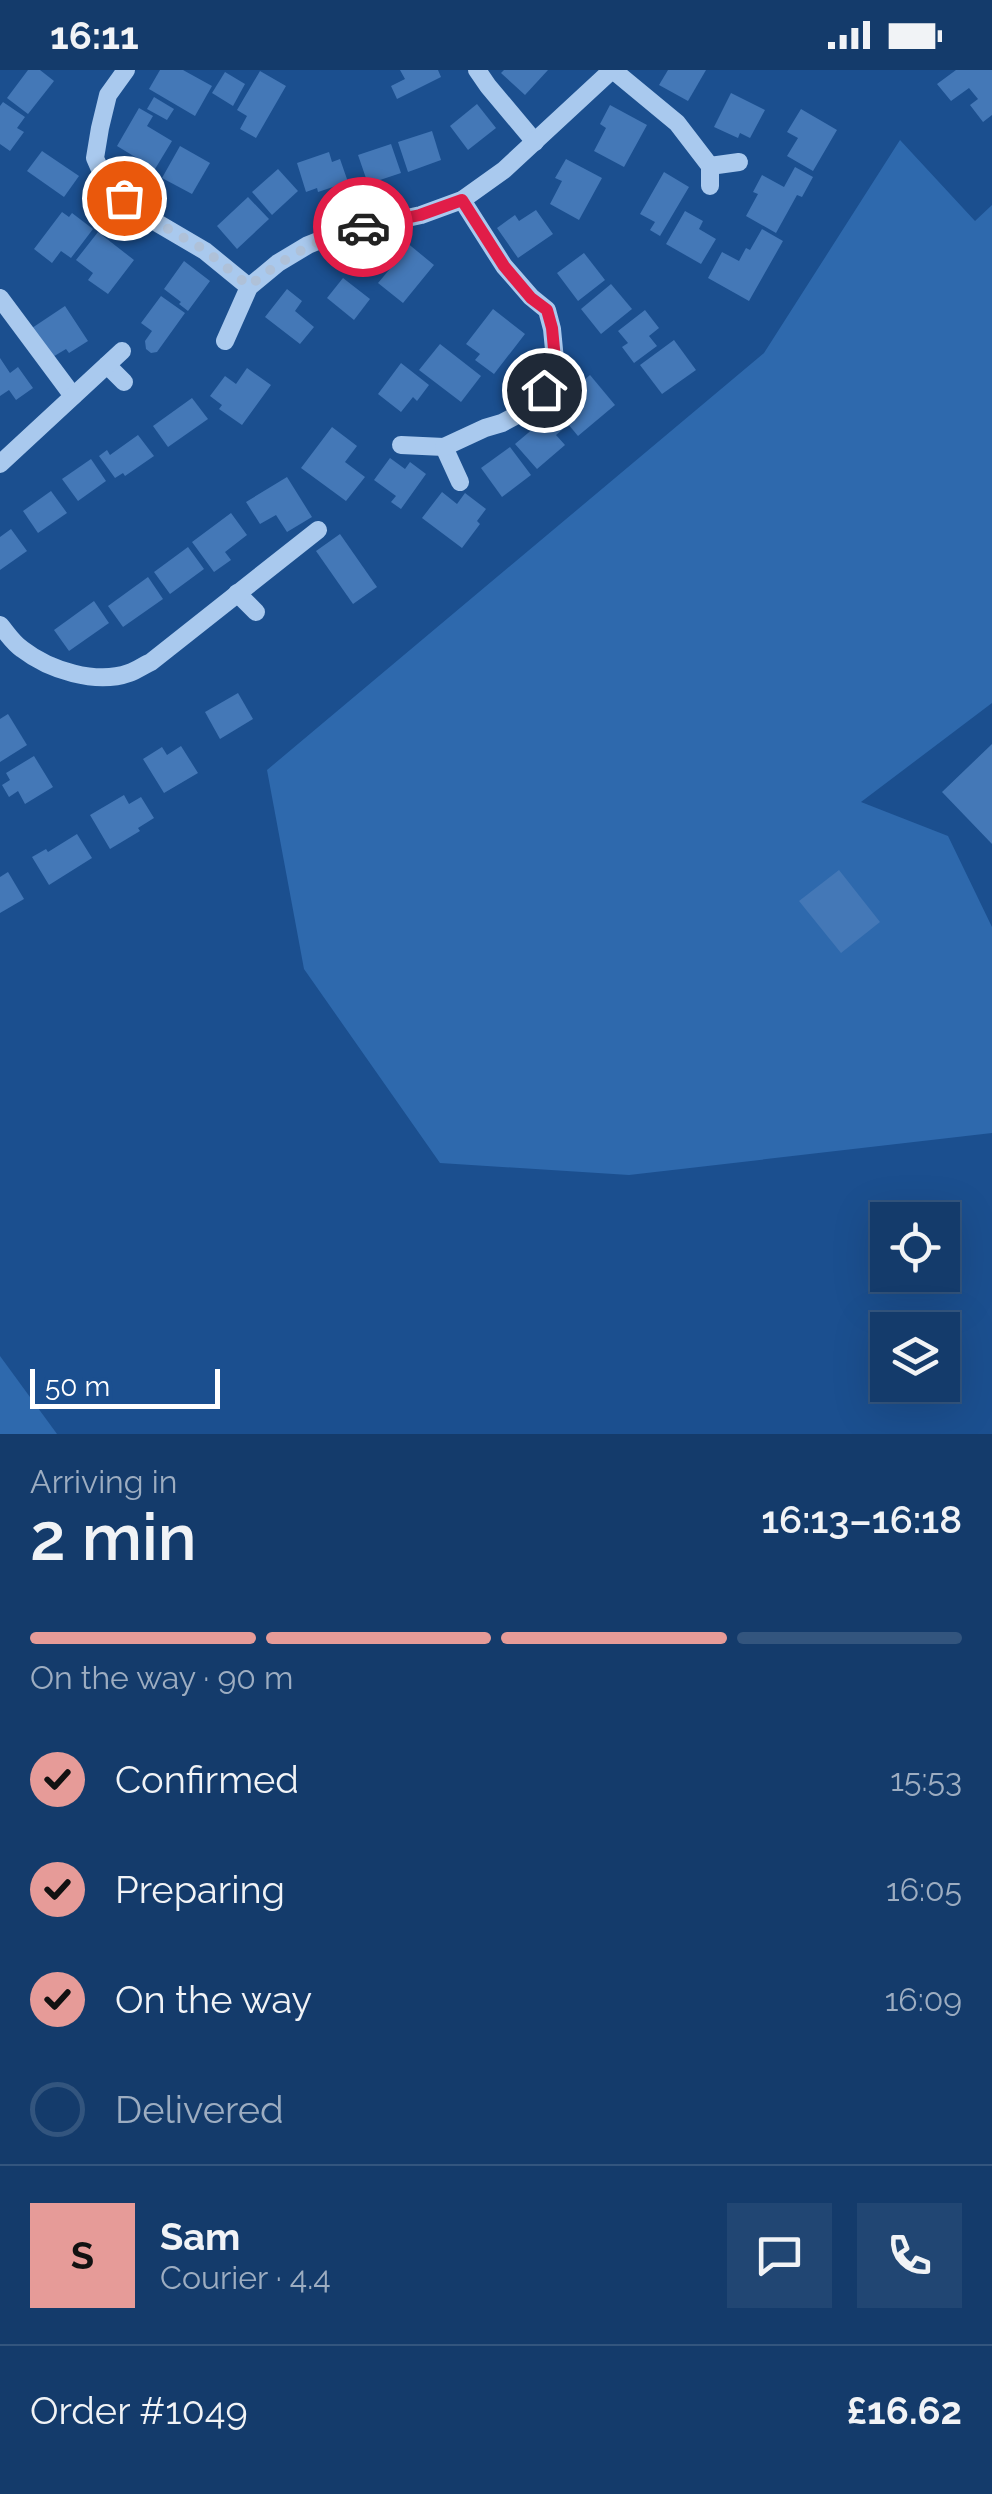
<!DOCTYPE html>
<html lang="en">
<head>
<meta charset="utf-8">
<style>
  :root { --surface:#143b6b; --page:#214673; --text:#f1f3f6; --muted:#9dadc1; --line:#33557e; --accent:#e69b98 }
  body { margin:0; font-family:Raleway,sans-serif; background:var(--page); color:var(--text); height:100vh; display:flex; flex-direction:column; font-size:38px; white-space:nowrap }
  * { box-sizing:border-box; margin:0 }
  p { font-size:32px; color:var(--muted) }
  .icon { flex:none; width:55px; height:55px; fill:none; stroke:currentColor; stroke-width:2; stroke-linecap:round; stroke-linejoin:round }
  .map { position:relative; height:1364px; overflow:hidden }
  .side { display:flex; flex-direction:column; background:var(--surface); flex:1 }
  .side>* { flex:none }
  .buttons { position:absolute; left:870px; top:1132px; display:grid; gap:20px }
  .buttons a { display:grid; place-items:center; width:90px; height:90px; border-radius:0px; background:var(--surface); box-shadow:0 10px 40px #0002,0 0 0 2px var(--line); font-size:50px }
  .scale { position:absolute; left:30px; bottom:25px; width:190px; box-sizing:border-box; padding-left:10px; border:5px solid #fff; border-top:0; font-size:28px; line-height:35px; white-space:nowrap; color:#fff; -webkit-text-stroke:8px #1b4f8f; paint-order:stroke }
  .pin { position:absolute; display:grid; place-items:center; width:85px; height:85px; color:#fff; margin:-42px; border:5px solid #fff; border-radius:50%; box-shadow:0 2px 10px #0007 }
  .courier { position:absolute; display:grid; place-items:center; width:100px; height:100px; margin:-50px; border:8px solid #e11d48; border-radius:50%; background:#fff; color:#222; box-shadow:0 2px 12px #0007 }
  .headline em { font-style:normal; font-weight:600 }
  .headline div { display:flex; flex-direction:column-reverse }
  .headline { display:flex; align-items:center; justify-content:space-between; height:170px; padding:0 30px }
  h1 { font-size:65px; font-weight:600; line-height:75px }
  .bar { display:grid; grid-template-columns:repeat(4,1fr); gap:15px 10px; align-content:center; height:120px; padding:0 30px }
  .bar i { height:12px; border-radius:8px; background:var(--line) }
  .bar .active { background:var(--accent) }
  .bar p { grid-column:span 4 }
  .line { display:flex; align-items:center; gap:25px; padding:0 30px; border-top:2px solid var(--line) }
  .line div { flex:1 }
  .round { display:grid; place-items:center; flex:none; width:105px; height:105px; border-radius:0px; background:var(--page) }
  ol { padding:0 30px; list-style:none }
  li { display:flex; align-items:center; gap:30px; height:110px }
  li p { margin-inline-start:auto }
  li .icon { padding:10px; border-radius:50%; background:var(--accent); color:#111; stroke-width:4 }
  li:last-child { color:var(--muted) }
  li i { width:55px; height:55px; border:5px solid var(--line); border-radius:50% }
  .status { display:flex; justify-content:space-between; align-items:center; height:70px; padding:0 50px; background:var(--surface); direction:ltr }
  .status svg { height:28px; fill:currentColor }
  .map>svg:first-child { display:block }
  .green { fill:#2e69ad }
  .building { fill:#4478b7 }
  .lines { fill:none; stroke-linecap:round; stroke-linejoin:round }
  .minor { stroke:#a9c9ee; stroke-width:18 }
  .done { stroke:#afc1d8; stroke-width:10; stroke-dasharray:0 18 }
  .route { stroke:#e11d48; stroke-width:12 }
</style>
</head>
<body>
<div class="status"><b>16:11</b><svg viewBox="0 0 49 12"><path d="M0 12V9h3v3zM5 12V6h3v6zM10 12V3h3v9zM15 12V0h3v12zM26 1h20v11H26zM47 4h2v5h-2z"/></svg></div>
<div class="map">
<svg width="992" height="1364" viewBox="0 0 992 1364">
  <rect width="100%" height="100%" fill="#1b4f8f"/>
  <g class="green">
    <polygon points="900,70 975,151 992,135 992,633 861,732 948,766 992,857 992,1063 629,1105 440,1093 304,899 267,700 764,283"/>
    <polygon points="0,1286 57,1364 0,1364"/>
  </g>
  <g class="building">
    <polygon points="28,0 40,0 54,11 28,44 7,28"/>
    <polygon points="160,0 183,0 212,16 195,46 149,19"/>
    <polygon points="400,0 438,0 441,7 397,29 391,16 405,9"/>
    <polygon points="504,0 548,0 525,25 501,3"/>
    <polygon points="668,0 706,0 688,31 659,15"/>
    <polygon points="956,0 992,0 992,45 983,52 970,35 978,29 969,18 951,31 937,14"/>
    <polygon points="260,1 286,16 256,68 240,59 247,46 237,40"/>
    <polygon points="225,2 245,14 233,36 212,23"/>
    <polygon points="731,23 765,40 750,68 740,63 738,68 714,57"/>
    <polygon points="154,27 174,39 167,50 147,39"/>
    <polygon points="3,32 25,47 17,58 24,62 10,81 0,74 0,36"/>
    <polygon points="477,34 496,58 468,80 450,56"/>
    <polygon points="610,35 647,55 624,97 594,81 606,58 600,54"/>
    <polygon points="139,38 153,46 147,56 172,71 155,99 117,76"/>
    <polygon points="801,39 837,60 813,101 787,86 798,68 787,62"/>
    <polygon points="432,61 441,90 408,102 398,72"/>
    <polygon points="391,74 401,103 368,114 358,85"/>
    <polygon points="180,76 210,93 192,124 162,108"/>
    <polygon points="42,81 79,106 64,127 27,101"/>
    <polygon points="329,82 332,92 340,89 348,112 318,122 317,118 306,122 297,93"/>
    <polygon points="566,89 602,108 579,150 550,134 562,111 555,108"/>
    <polygon points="795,97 813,107 802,127 797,125 776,163 746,146 758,124 753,122 762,105 784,117"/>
    <polygon points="278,99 298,121 272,145 252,122"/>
    <polygon points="664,102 689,117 660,166 650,160 655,152 640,144"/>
    <polygon points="248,127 269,149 237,179 217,156"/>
    <polygon points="536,140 553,164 518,188 497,158 515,145 519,151"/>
    <polygon points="685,141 703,151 699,159 716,169 701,194 666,174"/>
    <polygon points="62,142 69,147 72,143 93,159 71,188 61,181 52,193 34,179"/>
    <polygon points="762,159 783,171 749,231 708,208 722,182 739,191 746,178 750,180"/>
    <polygon points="98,162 134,190 108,224 88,210 93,203 76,190"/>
    <polygon points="406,172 434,195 403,233 378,213 400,187 396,183"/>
    <polygon points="584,183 605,210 578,231 557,203"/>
    <polygon points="184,191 210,211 188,241 179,234 181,232 164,219"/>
    <polygon points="343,208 370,229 354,250 327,228"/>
    <polygon points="611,214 632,239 601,264 581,239"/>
    <polygon points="287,219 302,231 295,241 314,257 300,274 265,247"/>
    <polygon points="161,226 185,243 157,282 151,283 146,279 145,271 152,261 141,253"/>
    <polygon points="65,236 88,271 69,283 66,279 51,288 32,258"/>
    <polygon points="493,239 525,264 494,304 475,290 480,284 466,274"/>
    <polygon points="645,240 659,258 649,266 657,276 634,293 622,277 628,273 618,261"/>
    <polygon points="674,270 696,300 662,324 640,295"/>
    <polygon points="440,274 481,306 461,332 419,300"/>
    <polygon points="0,288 10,303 18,297 33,318 16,330 9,320 0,326"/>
    <polygon points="401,293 429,315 417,331 413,327 401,342 378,324"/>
    <polygon points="247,298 271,315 242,355 219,339 222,335 210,326 225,306 236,314"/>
    <polygon points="590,305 615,335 578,366 553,336"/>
    <polygon points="192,328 208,349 168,377 153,356"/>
    <polygon points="547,339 563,359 556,365 565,375 537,399 515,374 541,352 537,347"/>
    <polygon points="332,357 357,376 345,392 365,407 346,431 301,398"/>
    <polygon points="138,365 154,386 125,406 123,403 115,408 99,386 107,380 110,385"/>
    <polygon points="510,377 531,405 502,427 481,398"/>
    <polygon points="390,388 405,399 410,392 426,404 401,439 391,432 396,426 374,410"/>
    <polygon points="91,389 106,411 78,431 62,409"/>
    <polygon points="287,407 312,447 287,462 276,445 260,454 246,432"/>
    <polygon points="51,421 67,443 38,463 23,441"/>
    <polygon points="442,422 457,434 465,423 486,439 477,451 480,454 462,478 422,448"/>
    <polygon points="231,443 247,465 225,482 231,490 214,502 192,472"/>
    <polygon points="11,459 27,481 0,500 0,467"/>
    <polygon points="340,464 377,517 353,534 316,481"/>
    <polygon points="188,477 204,499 170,524 154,502"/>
    <polygon points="148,507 163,529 123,557 108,536"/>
    <polygon points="94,531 109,553 69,581 54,560"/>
    <polygon points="238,623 253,649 220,669 205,642"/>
    <polygon points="8,644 27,675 0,692 0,649"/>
    <polygon points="992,674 992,774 942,722"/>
    <polygon points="181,676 198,703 164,723 143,689 162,677 167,685"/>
    <polygon points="34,686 53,717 25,734 18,721 9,727 2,715 10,710 6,703"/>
    <polygon points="124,725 129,734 141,727 154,748 138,758 140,761 110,779 90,745"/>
    <polygon points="77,764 92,788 49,815 32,787 46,779 48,782"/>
    <polygon points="839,800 880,852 841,883 799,831"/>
    <polygon points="8,802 24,829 0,843 0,807"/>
  </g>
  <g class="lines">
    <g class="minor">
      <polyline points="126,0 108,25 100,58 95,88 105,111 142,144 205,181 249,217"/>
      <polyline points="477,0 488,16 535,72"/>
      <polyline points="613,0 677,53 710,96"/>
      <polyline points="710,116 710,96 739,92"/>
      <polyline points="0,228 73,326"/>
      <polyline points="225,271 249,217 278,193 308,175 338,163 421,145 462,130 504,100 612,0"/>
      <polyline points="107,295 124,312"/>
      <polyline points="401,375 444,377 460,412"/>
      <polyline points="444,377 485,358 502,353 528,339 544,320 556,300 552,259 547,240 531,227 504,196 462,130"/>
      <polyline points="0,394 122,281"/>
      <polyline points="237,523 256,542"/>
      <path d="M0 555C7 563 13 573 22 579 49 600 96 615 129 603 137 600 144 595 151 592L318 460"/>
    </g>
  </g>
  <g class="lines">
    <path class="done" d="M124 128 142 144 205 180 249 216C284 188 319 167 363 157"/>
    <polyline class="route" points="363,157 420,145 462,130 504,196 531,228 547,240 552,258 556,300 544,320"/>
  </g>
</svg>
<div class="buttons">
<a><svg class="icon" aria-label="locate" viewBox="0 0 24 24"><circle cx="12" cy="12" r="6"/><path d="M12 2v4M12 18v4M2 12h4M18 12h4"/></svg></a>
<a><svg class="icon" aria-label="layers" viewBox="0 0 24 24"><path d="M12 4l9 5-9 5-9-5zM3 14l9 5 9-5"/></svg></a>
</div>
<div class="scale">50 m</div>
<div class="pin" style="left:124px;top:128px;background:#ea580c"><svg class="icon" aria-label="bag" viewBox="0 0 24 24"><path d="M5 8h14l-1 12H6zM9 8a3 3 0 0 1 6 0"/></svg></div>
<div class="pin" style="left:544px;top:320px;background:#1f2937"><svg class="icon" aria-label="home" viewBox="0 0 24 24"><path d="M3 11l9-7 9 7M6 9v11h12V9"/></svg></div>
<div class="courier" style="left:363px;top:157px"><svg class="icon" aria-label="car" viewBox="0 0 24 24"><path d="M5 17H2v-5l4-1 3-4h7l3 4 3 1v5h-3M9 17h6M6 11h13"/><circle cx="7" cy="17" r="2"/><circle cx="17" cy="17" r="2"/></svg></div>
</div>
<section class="side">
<div class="headline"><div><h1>2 min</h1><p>Arriving in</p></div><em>16:13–16:18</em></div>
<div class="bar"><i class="active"></i><i class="active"></i><i class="active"></i><i></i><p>On the way · 90 m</p></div>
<ol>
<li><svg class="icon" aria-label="check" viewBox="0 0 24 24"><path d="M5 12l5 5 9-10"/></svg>Confirmed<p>15:53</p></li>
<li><svg class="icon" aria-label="check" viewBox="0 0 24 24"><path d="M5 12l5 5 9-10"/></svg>Preparing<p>16:05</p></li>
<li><svg class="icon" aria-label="check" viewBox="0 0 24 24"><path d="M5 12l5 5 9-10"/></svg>On the way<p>16:09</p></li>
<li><i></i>Delivered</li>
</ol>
<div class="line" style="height:180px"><b class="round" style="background:var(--accent);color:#111">S</b><div><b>Sam</b><p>Courier · 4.4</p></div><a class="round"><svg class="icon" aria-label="chat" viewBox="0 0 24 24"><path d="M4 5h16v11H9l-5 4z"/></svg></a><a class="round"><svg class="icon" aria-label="phone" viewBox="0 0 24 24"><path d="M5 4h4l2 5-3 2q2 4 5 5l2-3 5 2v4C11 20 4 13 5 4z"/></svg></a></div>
<div class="line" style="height:130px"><div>Order #1049</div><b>£16.62</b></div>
</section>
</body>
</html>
